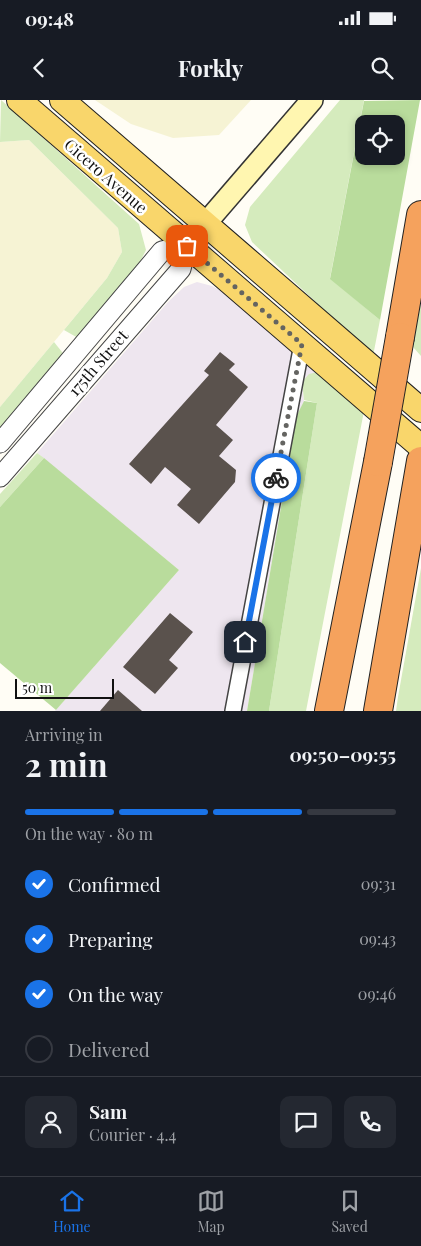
<!DOCTYPE html>
<html lang="en">
<head>
<meta charset="utf-8">
<style>
  :root { --surface:#171b24; --page:#242831; --text:#f1f3f6; --muted:#9ea1a6; --line:#363941; --accent:#1a73e8 }
  body { margin:0; font-family:"Playfair Display",serif; background:var(--page); color:var(--text); height:100vh; display:flex; flex-direction:column; font-size:19px; white-space:nowrap }
  * { box-sizing:border-box; margin:0 }
  p { font-size:16px; color:var(--muted) }
  .icon { flex:none; width:28px; height:28px; fill:none; stroke:currentColor; stroke-width:2; stroke-linecap:round; stroke-linejoin:round }
  .map { position:relative; height:611px; overflow:hidden }
  .sheet { display:flex; flex-direction:column; background:var(--surface); flex:1 }
  .sheet>* { flex:none }
  .controls { position:absolute; left:355px; top:15px; display:grid; gap:10px }
  .controls a { display:grid; place-items:center; width:50px; height:50px; border-radius:10px; background:var(--surface); box-shadow:0 2px 8px #0003; font-size:25px }
  .scale { position:absolute; left:15px; bottom:12px; width:99px; box-sizing:border-box; padding-left:5px; border:2px solid #111; border-top:0; font-size:14px; line-height:18px; white-space:nowrap; color:#111; -webkit-text-stroke:4px #fff; paint-order:stroke }
  .pin { position:absolute; display:grid; place-items:center; width:42px; height:42px; color:#fff; margin:-21px; border-radius:10px; box-shadow:0 2px 8px #0006 }
  .courier { position:absolute; display:grid; place-items:center; width:50px; height:50px; margin:-25px; border:4px solid #1a73e8; border-radius:50%; background:#fff; color:#222; box-shadow:0 1px 6px #0007 }
  .summary em { font-style:normal; font-weight:700 }
  .summary div { display:flex; flex-direction:column-reverse }
  .summary { display:flex; align-items:center; justify-content:space-between; height:85px; padding:0 25px }
  h1 { font-size:32px; font-weight:700; line-height:38px }
  .bar { display:grid; grid-template-columns:repeat(4,1fr); gap:8px 5px; align-content:center; height:60px; padding:0 25px }
  .bar i { height:6px; border-radius:4px; background:var(--line) }
  .bar .active { background:var(--accent) }
  .bar p { grid-column:span 4 }
  .line { display:flex; align-items:center; gap:12px; padding:0 25px; border-top:1px solid var(--line) }
  .line div { flex:1 }
  .round { display:grid; place-items:center; flex:none; width:52px; height:52px; border-radius:10px; background:var(--page) }
  ol { padding:0 25px; list-style:none }
  li { display:flex; align-items:center; gap:15px; height:55px }
  li p { margin-inline-start:auto }
  li .icon { padding:5px; border-radius:50%; background:var(--accent); color:#fff; stroke-width:4 }
  li:last-child { color:var(--muted) }
  li i { width:28px; height:28px; border:2px solid var(--line); border-radius:50% }
  .status { display:flex; justify-content:space-between; align-items:center; height:35px; padding:0 25px; background:var(--surface); direction:ltr }
  .status svg { height:14px; fill:currentColor }
  header { display:flex; justify-content:space-between; align-items:center; height:65px; padding:0 25px; background:var(--surface); font-size:22px; font-weight:700 }
  .menu { display:flex; justify-content:space-around; align-items:center; height:70px; border-top:1px solid var(--line); background:var(--surface); font-size:14px; color:var(--muted) }
  .menu a { display:grid; justify-items:center; gap:2px }
  .menu .active { color:var(--accent) }
  .map>svg:first-child { display:block }
  .industrial { fill:#eee6ef }
  .farmland { fill:#f6f3d4 }
  .green { fill:#d5ebbd }
  .forest { fill:#b9dc9c; fill-rule:evenodd }
  .building { fill:#5a524d }
  .lines { fill:none; stroke-linecap:round; stroke-linejoin:round }
  .minor-casing { stroke:#444; stroke-width:18 }
  .tertiary-casing { stroke:#444; stroke-width:21 }
  .secondary-casing { stroke:#333; stroke-width:24 }
  .primary-casing { stroke:#222; stroke-width:26 }
  .motorway-casing { stroke:#222; stroke-width:30 }
  .minor { stroke:#fff; stroke-width:15 }
  .tertiary { stroke:#fff; stroke-width:19 }
  .secondary { stroke:#fff6b0; stroke-width:21 }
  .primary { stroke:#f9d66b; stroke-width:24 }
  .motorway { stroke:#f5a25d; stroke-width:28 }
  .motorway-bridge-casing { stroke:#222; stroke-width:30; stroke-linecap:butt }
  .motorway-bridge { stroke:#f5a25d; stroke-width:28 }
  .done { stroke:#646461; stroke-width:5; stroke-dasharray:0 9 }
  .route { stroke:#1a73e8; stroke-width:6 }
  .labels { text-anchor:middle; stroke-width:5; stroke-linejoin:round; paint-order:stroke }
  .street-label { font-size:16px; fill:#111; stroke:#fff }
</style>
</head>
<body>
<div class="status"><b>09:48</b><svg viewBox="0 0 49 12"><path d="M0 12V9h3v3zM5 12V6h3v6zM10 12V3h3v9zM15 12V0h3v12zM26 1h20v11H26zM47 4h2v5h-2z"/></svg></div>
<header><svg class="icon" aria-label="back" viewBox="0 0 24 24"><path d="M15 5l-7 7 7 7"/></svg>Forkly<svg class="icon" aria-label="search" viewBox="0 0 24 24"><circle cx="10" cy="10" r="6"/><path d="M15 15l6 6"/></svg></header>
<div class="map">
<svg width="421" height="611" viewBox="0 0 421 611">
  <rect width="100%" height="100%" fill="#fffdf5"/>
  <polygon class="industrial" points="197,182 212,186 238,200 318,272 302,282 304,301 296,318 247,611 55,611 179,470 37,353 168,202 184,187"/>
  <g class="farmland">
    <polygon points="95,0 251,0 219,35 173,38 131,24"/>
    <polygon points="29,40 118,128 122,152 107,178 0,307 0,42"/>
  </g>
  <g class="green">
    <polygon points="1,0 139,124 146,150 131,180 78,238 64,230 107,178 122,152 118,128 29,40 0,42"/>
    <polygon points="340,0 364,0 330,178 380,220 373,256 252,142 245,125 250,107"/>
    <polygon points="421,201 421,256 413,247"/>
    <polygon points="54,242 66,257 0,336 0,307"/>
    <polygon points="318,272 364,311 306,611 269,611 317,303 304,300 302,282 309,274"/>
    <polygon points="37,353 44,358 0,407 0,394"/>
    <polygon points="421,468 421,611 396,611 398,597"/>
  </g>
  <g class="forest">
    <path d="M420 0 380 220 330 179 364 1ZM364 24H396V56H364Z"/>
    <polygon points="304,301 317,303 269,611 247,611 296,317"/>
    <polygon points="44,358 179,470 56,610 0,563 0,407"/>
  </g>
  <g class="building">
    <polygon points="220,252 235,264 229,270 248,287 216,325 233,340 219,356 236,370 235,382 199,424 177,405 191,389 165,367 151,384 129,364 209,275 204,271"/>
    <polygon points="170,513 193,532 169,560 178,568 155,594 123,567"/>
    <polygon points="118,590 142,611 100,611"/>
  </g>
  <g class="lines">
    <defs>
      <polyline id="minor" points="233,611 302,244"/>
      <polyline id="tertiary" points="0,343 162,151 187,145 181,169 0,377"/>
      <polyline id="secondary" points="187,145 312,0"/>
      <g id="primary">
        <polyline points="19,0 421,347"/>
        <polyline points="62,0 421,310"/>
      </g>
      <g id="motorway">
        <polyline points="400,237 421,115"/>
        <polyline points="329,611 378,362"/>
        <polyline points="378,611 421,361"/>
      </g>
    </defs>
    <use href="#minor" class="minor-casing"/>
    <use href="#tertiary" class="tertiary-casing"/>
    <use href="#secondary" class="secondary-casing"/>
    <use href="#primary" class="primary-casing"/>
    <use href="#motorway" class="motorway-casing"/>
    <use href="#minor" class="minor"/>
    <use href="#tertiary" class="tertiary"/>
    <use href="#secondary" class="secondary"/>
    <use href="#primary" class="primary"/>
    <use href="#motorway" class="motorway"/>
    <defs>
      <polyline id="motorway-bridge" points="378,362 400,237"/>
    </defs>
    <use href="#motorway-bridge" class="motorway-bridge-casing"/>
    <use href="#motorway-bridge" class="motorway-bridge"/>
  </g>
  <g class="lines">
    <polyline class="done" points="187,146 302,244 276,378"/>
    <polyline class="route" points="245,542 276,378"/>
  </g>
  <g class="labels">
    <g class="street-label">
      <text transform="translate(106 76) rotate(41)" y="6">Cicero Avenue</text>
      <text transform="translate(98 263) rotate(-49)" y="6">175th Street</text>
    </g>
  </g>
</svg>
<div class="controls">
<a><svg class="icon" aria-label="locate" viewBox="0 0 24 24"><circle cx="12" cy="12" r="6"/><path d="M12 2v4M12 18v4M2 12h4M18 12h4"/></svg></a>
</div>
<div class="scale">50 m</div>
<div class="pin" style="left:187px;top:146px;background:#ea580c"><svg class="icon" aria-label="bag" viewBox="0 0 24 24"><path d="M5 8h14l-1 12H6zM9 8a3 3 0 0 1 6 0"/></svg></div>
<div class="pin" style="left:245px;top:542px;background:#1f2937"><svg class="icon" aria-label="home" viewBox="0 0 24 24"><path d="M3 11l9-7 9 7M6 9v11h12V9"/></svg></div>
<div class="courier" style="left:276px;top:378px"><svg class="icon" aria-label="bike" viewBox="0 0 24 24"><circle cx="6" cy="16" r="4"/><circle cx="18" cy="16" r="4"/><path d="M6 16l4-8h5l3 8M10 8l3 8H6M13 5h3"/></svg></div>
</div>
<section class="sheet">
<div class="summary"><div><h1>2 min</h1><p>Arriving in</p></div><em>09:50–09:55</em></div>
<div class="bar"><i class="active"></i><i class="active"></i><i class="active"></i><i></i><p>On the way · 80 m</p></div>
<ol>
<li><svg class="icon" aria-label="check" viewBox="0 0 24 24"><path d="M5 12l5 5 9-10"/></svg>Confirmed<p>09:31</p></li>
<li><svg class="icon" aria-label="check" viewBox="0 0 24 24"><path d="M5 12l5 5 9-10"/></svg>Preparing<p>09:43</p></li>
<li><svg class="icon" aria-label="check" viewBox="0 0 24 24"><path d="M5 12l5 5 9-10"/></svg>On the way<p>09:46</p></li>
<li><i></i>Delivered</li>
</ol>
<div class="line" style="height:90px"><a class="round"><svg class="icon" aria-label="person" viewBox="0 0 24 24"><circle cx="12" cy="8" r="4"/><path d="M4 21q1-7 8-7t8 7"/></svg></a><div><b>Sam</b><p>Courier · 4.4</p></div><a class="round"><svg class="icon" aria-label="chat" viewBox="0 0 24 24"><path d="M4 5h16v11H9l-5 4z"/></svg></a><a class="round"><svg class="icon" aria-label="phone" viewBox="0 0 24 24"><path d="M5 4h4l2 5-3 2q2 4 5 5l2-3 5 2v4C11 20 4 13 5 4z"/></svg></a></div>
</section>
<nav class="menu">
<a class="active"><svg class="icon" aria-label="home" viewBox="0 0 24 24"><path d="M3 11l9-7 9 7M6 9v11h12V9"/></svg>Home</a>
<a><svg class="icon" aria-label="map" viewBox="0 0 24 24"><path d="M3 6l6-2 6 2 6-2v14l-6 2-6-2-6 2zM9 4v14M15 6v14"/></svg>Map</a>
<a><svg class="icon" aria-label="saved" viewBox="0 0 24 24"><path d="M7 4h10v16l-5-4-5 4z"/></svg>Saved</a>
</nav>
</body>
</html>
